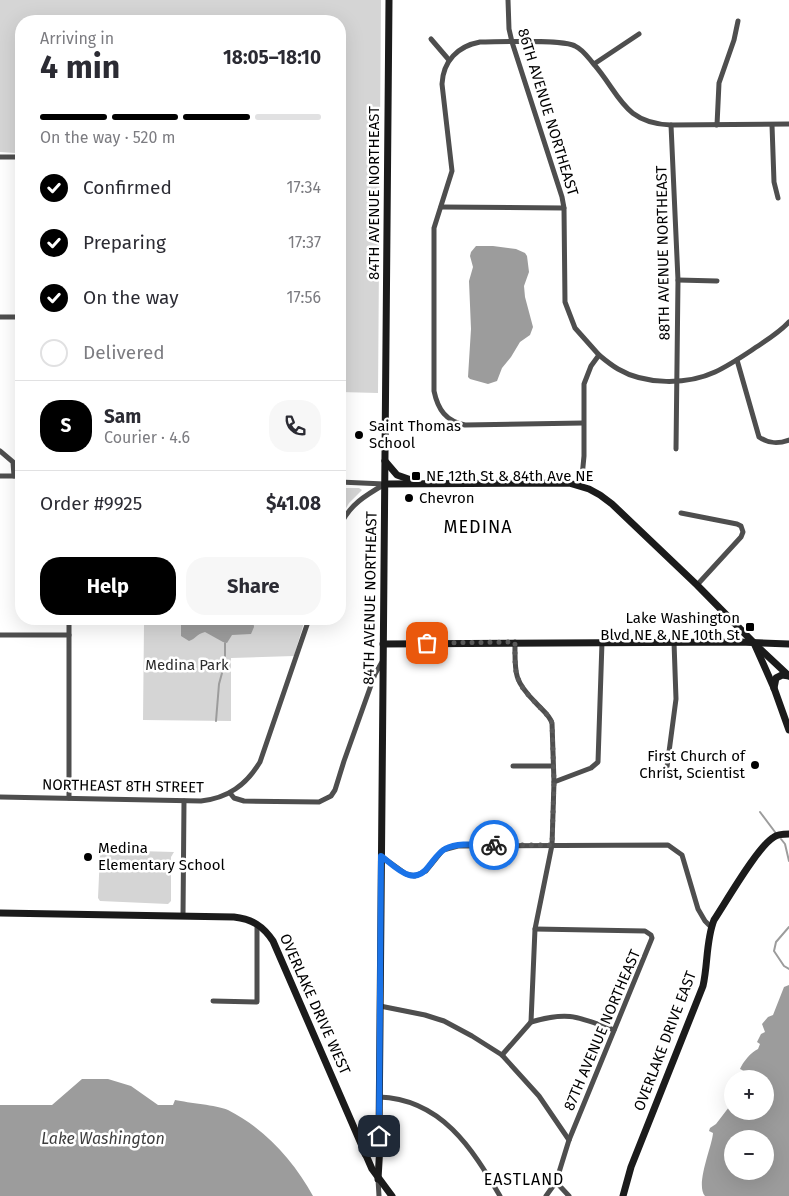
<!DOCTYPE html>
<html lang="en">
<head>
<meta charset="utf-8">
<style>
  :root { --surface:#fff; --page:#f7f7f7; --text:#2b2b33; --muted:#7c7c81; --line:#e1e1e2; --accent:#000 }
  body { margin:0; font-family:"Fira Sans",sans-serif; background:var(--page); color:var(--text); height:100vh; display:flex; flex-direction:column; font-size:19px; white-space:nowrap }
  * { box-sizing:border-box; margin:0 }
  p { font-size:16px; color:var(--muted) }
  .icon { flex:none; width:28px; height:28px; fill:none; stroke:currentColor; stroke-width:2; stroke-linecap:round; stroke-linejoin:round }
  .map { position:relative; flex:1; overflow:hidden }
  .details { position:absolute; left:15px; top:15px; width:331px; height:610px; display:flex; flex-direction:column; background:var(--surface); border-radius:20px; box-shadow:0 5px 20px #0002 }
  .details>* { flex:none }
  .buttons { position:absolute; left:724px; top:1070px; display:grid; gap:10px }
  .buttons a { display:grid; place-items:center; width:50px; height:50px; border-radius:50%; background:var(--surface); box-shadow:0 5px 20px #0002; font-size:25px }
  .pin { position:absolute; display:grid; place-items:center; width:42px; height:42px; color:#fff; margin:-21px; border-radius:10px; box-shadow:0 2px 8px #0006 }
  .courier { position:absolute; display:grid; place-items:center; width:50px; height:50px; margin:-25px; border:4px solid #1a73e8; border-radius:50%; background:#fff; color:#222; box-shadow:0 1px 6px #0007 }
  .summary em { font-style:normal; font-weight:700 }
  .summary div { display:flex; flex-direction:column-reverse }
  .summary { display:flex; align-items:center; justify-content:space-between; height:85px; padding:0 25px }
  h1 { font-size:32px; font-weight:700; line-height:38px }
  .bar { display:grid; grid-template-columns:repeat(4,1fr); gap:8px 5px; align-content:center; height:60px; padding:0 25px }
  .bar i { height:6px; border-radius:4px; background:var(--line) }
  .bar .selected { background:var(--accent) }
  .bar p { grid-column:span 4 }
  .line { display:flex; align-items:center; gap:12px; padding:0 25px; border-top:1px solid var(--line) }
  .line div { flex:1 }
  .round { display:grid; place-items:center; flex:none; width:52px; height:52px; border-radius:20px; background:var(--page) }
  ol { padding:0 25px; list-style:none }
  li { display:flex; align-items:center; gap:15px; height:55px }
  li p { margin-inline-start:auto }
  li .icon { padding:5px; border-radius:50%; background:var(--accent); color:#fff; stroke-width:4 }
  li:last-child { color:var(--muted) }
  li i { width:28px; height:28px; border:2px solid var(--line); border-radius:50% }
  .action { display:flex; gap:10px; margin-top:auto; padding:10px 25px }
  .action a { flex:1; height:58px; border-radius:20px; background:var(--accent); color:#fff; font-size:20px; font-weight:700; line-height:58px; text-align:center }
  .action a+a { background:var(--page); color:var(--text) }
  .map>svg:first-child { display:block }
  .green { fill:#d5d5d5 }
  .water { fill:#9c9c9c; fill-rule:evenodd }
  .lines { fill:none; stroke-linecap:round; stroke-linejoin:round }
  .stream { stroke:#9c9c9c; stroke-width:2 }
  .street { stroke:#4e4e4e; stroke-width:5 }
  .secondary { stroke:#1b1b1b; stroke-width:7 }
  .done { stroke:#595959; stroke-width:5; stroke-dasharray:0 9 }
  .route { stroke:#1a73e8; stroke-width:6 }
  .poi-dot { fill:#000; stroke:#fff; stroke-width:2 }
  .labels { text-anchor:middle; stroke-width:5; stroke-linejoin:round; paint-order:stroke }
  .street-label { font-size:15px; fill:#000; stroke:#fff }
  .poi-label { font-size:15px; fill:#000; stroke:#fff; text-anchor:start }
  .park-label { font-size:15px; fill:#2c2c2c; stroke:#fff }
  .water-label { font-size:16px; font-style:italic; fill:#3d3d3d; stroke:#fff }
  .neighbourhood-label { font-size:16px; letter-spacing:1px; fill:#000; stroke:#fff }
  .quarter-label { font-size:18px; letter-spacing:1px; fill:#000; stroke:#fff }
</style>
</head>
<body>
<div class="map">
<svg width="789" height="1196" viewBox="0 0 789 1196">
  <rect width="100%" height="100%" fill="#fff"/>
  <g class="green">
    <polygon points="0,0 381,0 378,393 340,392 340,21 21,21 21,236 19,237 16,153 0,152"/>
    <polygon points="340,488 359,488 362,490 349,503 340,519"/>
    <polygon points="73,619 305,619 294,656 231,658 231,721 143,720 144,624 75,621"/>
    <polygon points="103,850 174,852 171,857 171,901 168,904 100,901 98,898 100,854"/>
  </g>
  <g class="water">
    <polygon points="476,246 493,246 516,249 525,253 527,256 529,272 524,286 525,297 533,327 530,335 520,342 511,357 502,368 497,381 488,384 470,379 468,377 471,329 469,281 473,267 470,256 471,252"/>
    <path d="M178 619H253L254 627 251 634 232 635 227 643 223 642 205 632C196 634 196 639 189 641L181 636V624Z"/>
    <path d="M789 985V1196H705C695 1185 712 1147 713 1133L709 1131 710 1128 716 1124 729 1107H732V1111H765V1079H743L744 1071 740 1069C743 1062 751 1052 758 1049L760 1044 757 1042 761 1034 765 1032 762 1024 768 1017 773 1015 784 987ZM732 1139H765V1171H732Z"/>
    <path d="M82 1079H108L131 1086 158 1105H173L175 1100C189 1103 216 1105 228 1110 264 1128 294 1161 313 1196H0V1105H52Z"/>
  </g>
  <g class="lines">
    <g class="stream">
      <polyline points="216,721 219,684 225,662 225,643"/>
      <polyline points="760,812 775,832"/>
      <polyline points="781,839 785,844 789,861"/>
      <polyline points="789,927 776,942 774,951 784,966 789,969"/>
    </g>
    <g class="street">
      <polyline points="508,0 509,29 512,42 562,197 564,208 565,302 575,328 599,355 591,366 584,384 584,456 582,477 579,485"/>
      <polyline points="431,39 449,60"/>
      <polyline points="594,64 639,34"/>
      <polyline points="671,125 678,280 676,449"/>
      <polyline points="717,125 719,83 734,40 738,21"/>
      <polyline points="772,125 774,182 778,198"/>
      <polyline points="0,157 16,157"/>
      <polyline points="441,207 564,208"/>
      <polyline points="678,280 717,281"/>
      <polyline points="0,317 21,317"/>
      <path d="M599 355C605 360 611 365 618 369 645 385 687 385 715 372 728 366 740 358 752 350 765 341 778 334 789 322"/>
      <path d="M737 360 759 437C769 444 778 444 789 440"/>
      <path d="M583 423 465 425C446 421 438 410 434 391V228L452 171 442 84C443 61 458 46 480 42 498 42 563 39 575 46 582 49 587 56 592 62 620 93 622 123 671 125L789 124"/>
      <polyline points="0,451 13,462 14,476"/>
      <polyline points="0,476 21,476"/>
      <polyline points="340,482 384,484"/>
      <polyline points="681,513 737,524 741,526 743,532 741,537 697,585"/>
      <path d="M340 526C349 505 366 495 385 484"/>
      <polyline points="69,619 69,798"/>
      <polyline points="0,635 69,635"/>
      <polyline points="513,766 553,766"/>
      <polyline points="667,767 676,699 674,642"/>
      <polyline points="554,782 591,768 598,762 602,642"/>
      <polyline points="230,793 234,798 244,801 319,802 331,796 335,790 344,761 375,674 382,662"/>
      <path d="M0 797 201 801C228 798 246 785 260 762L309 619"/>
      <polyline points="381,856 406,874 415,876 426,871 443,850 458,846 668,845 682,855 698,909 705,921 711,927"/>
      <polyline points="183,916 184,801"/>
      <polyline points="535,929 645,931 651,935 652,938 569,1140 556,1182 546,1196"/>
      <polyline points="213,1001 257,1002 257,924"/>
      <polyline points="380,1006 425,1015 444,1021 472,1036 502,1055 539,1096 569,1140"/>
      <path d="M531 1022C569 1011 578 1017 614 1030"/>
      <path d="M502 1055 531 1022 535 929 552 845 554 782 552 723C549 714 541 709 535 702 513 680 515 672 515 642"/>
      <path d="M379 1097C441 1099 472 1148 500 1196"/>
      <polyline points="378,1179 379,1196"/>
      <polyline points="556,1182 569,1196"/>
    </g>
    <g class="secondary">
      <polyline points="385,461 397,475 414,481"/>
      <polyline points="385,484 569,483 589,489 600,495 612,504 697,585 754,643 774,688 789,730"/>
      <polyline points="383,644 740,642 789,644"/>
      <polyline points="758,647 789,676"/>
      <polyline points="774,688 776,678 782,675 789,676"/>
      <path d="M0 913 234 917C252 919 263 926 273 941L372 1169 392 1196"/>
      <polyline points="365,1154 374,1150 378,1139"/>
      <path d="M378 1179 380 1145 379 1137C381 758 387 379 389 0"/>
      <path d="M623 1196 631 1167 703 986C708 964 706 940 714 920 726 902 758 846 774 837 778 834 784 834 789 834"/>
    </g>
  </g>
  <g class="lines">
    <path class="done" d="M427 643 515 642C515 672 513 680 535 702 541 709 549 715 552 723L554 782 552 845H494"/>
    <path class="route" d="M379 1136 381 856C396 867 413 888 429 866 434 860 438 853 445 849 459 842 479 845 494 845"/>
  </g>
  <g class="poi-dot">
    <circle cx="359" cy="435" r="5"/>
    <rect x="411" y="471" width="10" height="10" rx="2.5"/>
    <circle cx="409" cy="498" r="5"/>
    <rect x="745" y="622" width="10" height="10" rx="2.5"/>
    <circle cx="755" cy="765" r="5"/>
    <circle cx="88" cy="857" r="5"/>
  </g>
  <g class="labels">
    <g class="street-label">
      <text transform="translate(548 112) rotate(73)" y="5">86TH AVENUE NORTHEAST</text>
      <text transform="translate(374 193) rotate(-90)" y="5">84TH AVENUE NORTHEAST</text>
      <text transform="translate(663 253) rotate(-91)" y="5">88TH AVENUE NORTHEAST</text>
      <text transform="translate(370 598) rotate(-89)" y="5">84TH AVENUE NORTHEAST</text>
      <text transform="translate(123 786) rotate(1)" y="5">NORTHEAST 8TH STREET</text>
      <text transform="translate(315 1004) rotate(66)" y="5">OVERLAKE DRIVE WEST</text>
      <text transform="translate(602 1030) rotate(-67)" y="5">87TH AVENUE NORTHEAST</text>
      <text transform="translate(665 1041) rotate(-69)" y="5">OVERLAKE DRIVE EAST</text>
    </g>
    <g class="poi-label">
      <text x="369" y="431">Saint Thomas<tspan x="369" dy="17">School</tspan></text>
      <text x="426" y="481">NE 12th St &amp; 84th Ave NE</text>
      <text x="419" y="503">Chevron</text>
      <text x="740" y="623" text-anchor="end">Lake Washington<tspan x="740" dy="17">Blvd NE &amp; NE 10th St</tspan></text>
      <text x="745" y="761" text-anchor="end">First Church of<tspan x="745" dy="17">Christ, Scientist</tspan></text>
      <text x="98" y="853">Medina<tspan x="98" dy="17">Elementary School</tspan></text>
    </g>
    <g class="park-label">
      <text x="187" y="670">Medina Park</text>
    </g>
    <g class="water-label">
      <text x="103" y="1144">Lake Washington</text>
    </g>
    <g class="neighbourhood-label">
      <text x="524" y="1185">EASTLAND</text>
    </g>
    <g class="quarter-label">
      <text x="478" y="533">MEDINA</text>
    </g>
  </g>
</svg>
<div class="buttons">
<a>+</a>
<a>−</a>
</div>
<div class="pin" style="left:427px;top:643px;background:#ea580c"><svg class="icon" aria-label="bag" viewBox="0 0 24 24"><path d="M5 8h14l-1 12H6zM9 8a3 3 0 0 1 6 0"/></svg></div>
<div class="pin" style="left:379px;top:1136px;background:#1f2937"><svg class="icon" aria-label="home" viewBox="0 0 24 24"><path d="M3 11l9-7 9 7M6 9v11h12V9"/></svg></div>
<div class="courier" style="left:494px;top:845px"><svg class="icon" aria-label="bike" viewBox="0 0 24 24"><circle cx="6" cy="16" r="4"/><circle cx="18" cy="16" r="4"/><path d="M6 16l4-8h5l3 8M10 8l3 8H6M13 5h3"/></svg></div>
<section class="details">
<div class="summary"><div><h1>4 min</h1><p>Arriving in</p></div><em>18:05–18:10</em></div>
<div class="bar"><i class="selected"></i><i class="selected"></i><i class="selected"></i><i></i><p>On the way · 520 m</p></div>
<ol>
<li><svg class="icon" aria-label="check" viewBox="0 0 24 24"><path d="M5 12l5 5 9-10"/></svg>Confirmed<p>17:34</p></li>
<li><svg class="icon" aria-label="check" viewBox="0 0 24 24"><path d="M5 12l5 5 9-10"/></svg>Preparing<p>17:37</p></li>
<li><svg class="icon" aria-label="check" viewBox="0 0 24 24"><path d="M5 12l5 5 9-10"/></svg>On the way<p>17:56</p></li>
<li><i></i>Delivered</li>
</ol>
<div class="line" style="height:90px"><b class="round" style="background:var(--accent);color:#fff">S</b><div><b>Sam</b><p>Courier · 4.6</p></div><a class="round"><svg class="icon" aria-label="phone" viewBox="0 0 24 24"><path d="M5 4h4l2 5-3 2q2 4 5 5l2-3 5 2v4C11 20 4 13 5 4z"/></svg></a></div>
<div class="line" style="height:65px"><div>Order #9925</div><b>$41.08</b></div>
<div class="action"><a>Help</a><a>Share</a></div>
</section>
</div>
</body>
</html>
